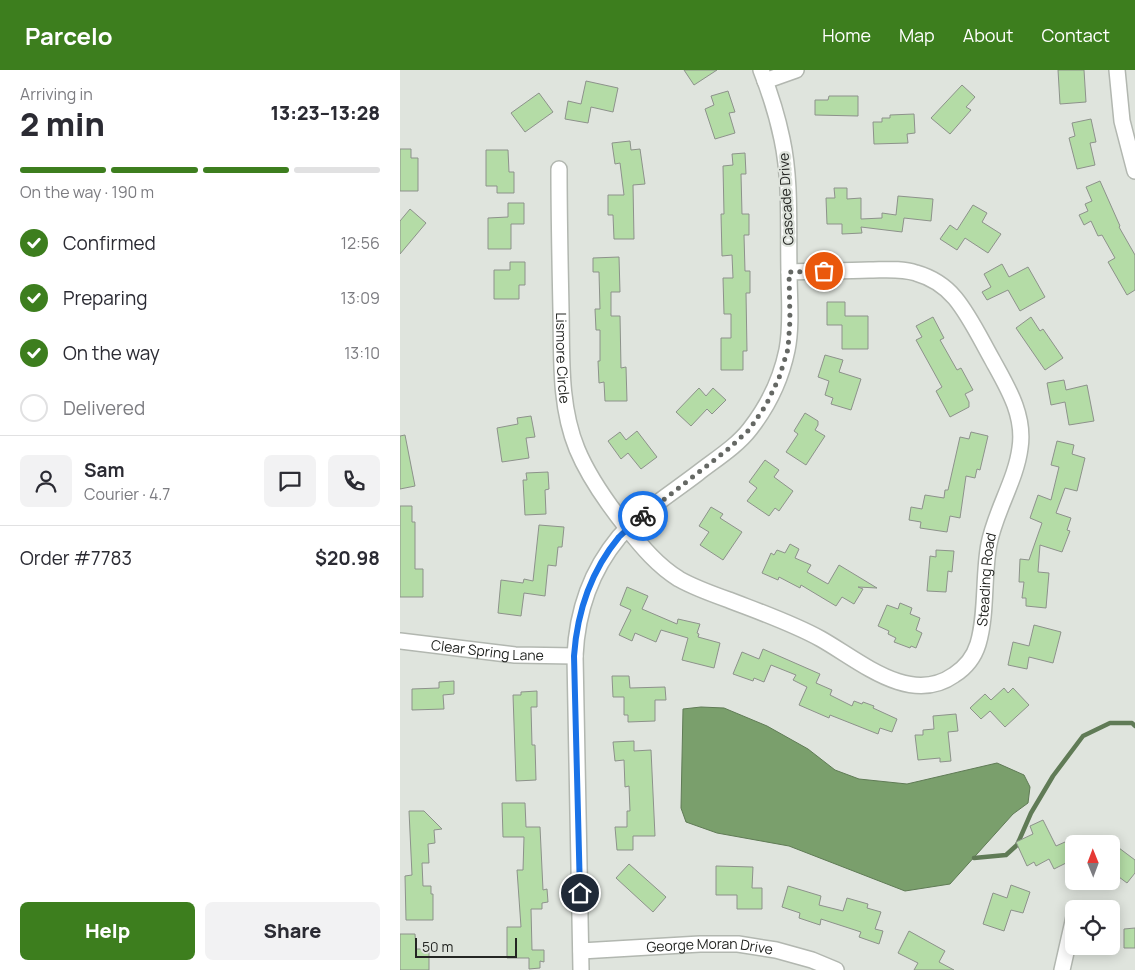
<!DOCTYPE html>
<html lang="en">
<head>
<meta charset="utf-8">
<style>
  :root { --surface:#fff; --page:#f2f2f3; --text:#2b2b33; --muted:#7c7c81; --line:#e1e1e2; --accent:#3d7e1e }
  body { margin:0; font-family:Manrope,sans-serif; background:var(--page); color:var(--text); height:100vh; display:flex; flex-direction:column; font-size:19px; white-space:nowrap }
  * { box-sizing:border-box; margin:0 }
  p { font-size:16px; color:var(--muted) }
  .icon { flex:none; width:28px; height:28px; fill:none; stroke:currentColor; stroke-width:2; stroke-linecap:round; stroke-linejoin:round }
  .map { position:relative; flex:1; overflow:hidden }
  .panel { display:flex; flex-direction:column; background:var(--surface); width:400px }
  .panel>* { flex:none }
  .needle { width:32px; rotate:359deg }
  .controls { position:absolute; left:665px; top:765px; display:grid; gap:10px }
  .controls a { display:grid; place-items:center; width:55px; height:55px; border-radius:8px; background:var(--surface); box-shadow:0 2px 12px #0003; font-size:25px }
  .scale { position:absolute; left:15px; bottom:12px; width:102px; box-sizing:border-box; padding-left:5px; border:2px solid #242623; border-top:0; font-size:14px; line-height:18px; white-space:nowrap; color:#242623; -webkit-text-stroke:4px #dfe4dd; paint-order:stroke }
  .pin { position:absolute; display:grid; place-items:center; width:42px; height:42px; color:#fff; margin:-21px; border:2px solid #fff; border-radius:50%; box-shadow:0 1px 5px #0007 }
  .courier { position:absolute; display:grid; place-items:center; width:50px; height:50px; margin:-25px; border:4px solid #1a73e8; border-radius:50%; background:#fff; color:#222; box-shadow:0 1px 6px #0007 }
  .summary em { font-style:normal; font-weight:800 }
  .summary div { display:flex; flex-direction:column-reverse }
  .summary { display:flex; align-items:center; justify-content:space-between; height:85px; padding:0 20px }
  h1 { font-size:32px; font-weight:800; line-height:38px }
  .bar { display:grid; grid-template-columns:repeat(4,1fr); gap:8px 5px; align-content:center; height:60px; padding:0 20px }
  .bar i { height:6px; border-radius:4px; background:var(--line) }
  .bar .selected { background:var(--accent) }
  .bar p { grid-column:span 4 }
  .line { display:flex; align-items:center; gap:12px; padding:0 20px; border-top:1px solid var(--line) }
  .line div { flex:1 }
  .round { display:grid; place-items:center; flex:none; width:52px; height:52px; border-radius:8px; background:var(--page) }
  ol { padding:0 20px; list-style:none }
  li { display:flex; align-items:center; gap:15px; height:55px }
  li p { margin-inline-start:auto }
  li .icon { padding:5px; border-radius:50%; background:var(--accent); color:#fff; stroke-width:4 }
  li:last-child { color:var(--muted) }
  li i { width:28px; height:28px; border:2px solid var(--line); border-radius:50% }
  .button { display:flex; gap:10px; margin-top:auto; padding:10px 20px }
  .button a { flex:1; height:58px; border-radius:8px; background:var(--accent); color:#fff; font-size:20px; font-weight:800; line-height:58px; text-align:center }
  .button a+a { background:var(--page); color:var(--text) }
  header { display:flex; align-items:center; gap:30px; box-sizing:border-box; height:70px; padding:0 25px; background:var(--accent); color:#fff }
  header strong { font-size:24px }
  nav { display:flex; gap:28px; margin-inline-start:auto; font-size:18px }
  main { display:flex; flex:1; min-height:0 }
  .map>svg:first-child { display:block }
  .water { fill:#7a9f6c; stroke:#607b56 }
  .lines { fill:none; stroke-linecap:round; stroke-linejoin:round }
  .stream { stroke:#607b56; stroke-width:4.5 }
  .building { fill:#b4dca6; stroke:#8d928b }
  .minor-casing { stroke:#b2b7b0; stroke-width:18 }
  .minor { stroke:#fff; stroke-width:15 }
  .done { stroke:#656864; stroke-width:5; stroke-dasharray:0 9 }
  .route { stroke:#1a73e8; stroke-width:6 }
  .labels { text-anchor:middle; stroke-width:4.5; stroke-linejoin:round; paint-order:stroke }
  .street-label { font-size:14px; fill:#242623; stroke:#dfe4dd }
</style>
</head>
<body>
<header>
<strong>Parcelo</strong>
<nav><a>Home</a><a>Map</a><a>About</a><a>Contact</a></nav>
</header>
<main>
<section class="panel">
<div class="summary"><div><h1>2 min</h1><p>Arriving in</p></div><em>13:23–13:28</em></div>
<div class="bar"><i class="selected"></i><i class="selected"></i><i class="selected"></i><i></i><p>On the way · 190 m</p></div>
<ol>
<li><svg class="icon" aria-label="check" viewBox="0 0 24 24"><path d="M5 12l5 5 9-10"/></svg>Confirmed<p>12:56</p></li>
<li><svg class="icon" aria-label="check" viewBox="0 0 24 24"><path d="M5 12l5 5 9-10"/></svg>Preparing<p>13:09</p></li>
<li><svg class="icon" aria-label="check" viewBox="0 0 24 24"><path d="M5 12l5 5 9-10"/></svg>On the way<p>13:10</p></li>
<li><i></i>Delivered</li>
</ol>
<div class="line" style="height:90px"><a class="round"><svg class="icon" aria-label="person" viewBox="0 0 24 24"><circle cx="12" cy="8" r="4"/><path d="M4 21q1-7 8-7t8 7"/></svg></a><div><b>Sam</b><p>Courier · 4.7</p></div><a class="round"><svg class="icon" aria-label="chat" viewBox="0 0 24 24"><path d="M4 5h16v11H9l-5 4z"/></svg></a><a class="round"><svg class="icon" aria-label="phone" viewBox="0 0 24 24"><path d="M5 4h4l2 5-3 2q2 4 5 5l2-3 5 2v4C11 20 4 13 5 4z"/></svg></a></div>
<div class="line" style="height:65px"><div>Order #7783</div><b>$20.98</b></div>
<div class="button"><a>Help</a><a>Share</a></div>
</section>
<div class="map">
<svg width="735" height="900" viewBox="0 0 735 900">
  <rect width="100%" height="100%" fill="#dfe4dd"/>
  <polygon class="water" points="301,637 324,638 367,656 408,679 435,700 459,709 507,714 597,693 624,705 630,717 628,733 613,744 550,814 505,821 389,776 317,763 286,752 281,738 283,639"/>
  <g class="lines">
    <polyline class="stream" points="574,788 606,785 617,775 631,743 653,706 683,666 710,653 732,653 735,656"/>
  </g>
  <g class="building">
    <polygon points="284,0 317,0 294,15"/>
    <polygon points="658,0 684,0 686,32 660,34"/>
    <polygon points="186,11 218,18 213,42 191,37 188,53 165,49 168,31 181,34"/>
    <polygon points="562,15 575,27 566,37 571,40 550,64 531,48"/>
    <polygon points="328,21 335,42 329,43 335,63 315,69 305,39 314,35 311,26"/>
    <polygon points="139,23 153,42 125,62 111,43"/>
    <polygon points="429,26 458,26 458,46 415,45 415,30 428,30"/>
    <polygon points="514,44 515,63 507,64 508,73 474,74 473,52 482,52 482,48 490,48 490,45"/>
    <polygon points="691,49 696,72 690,73 695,95 677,99 669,68 675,66 672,53"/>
    <polygon points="230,71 231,80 240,79 245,114 233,115 234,169 214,169 213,145 208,145 208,125 224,125 220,93 215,94 212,73"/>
    <polygon points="0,79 11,79 11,88 18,88 18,121 0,121"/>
    <polygon points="86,80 108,80 109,102 114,102 114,123 97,123 97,116 86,116"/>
    <polygon points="345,83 346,104 341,104 342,144 349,144 349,165 344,165 345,201 350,201 350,223 346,223 347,281 343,281 343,300 321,300 321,268 331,268 331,244 324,244 323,208 333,208 332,185 322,186 321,144 324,144 323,96 333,95 332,84"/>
    <polygon points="700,111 720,156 719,157 735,185 735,220 727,225 708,192 715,188 702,165 698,166 691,151 684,155 679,145 688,141 685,134 692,131 686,117"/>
    <polygon points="434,118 447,118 447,129 461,128 461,149 482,148 482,143 496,145 498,126 533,129 531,151 504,148 502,162 461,157 462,163 442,164 442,154 427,154 426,128 435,128"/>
    <polygon points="108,133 124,133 124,154 111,154 111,179 88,179 88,148 108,147"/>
    <polygon points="573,135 587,143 582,152 601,164 588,183 565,168 557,180 540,169 550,155 557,160"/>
    <polygon points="10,139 26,153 0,184 0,151"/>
    <polygon points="219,187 220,222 211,222 211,246 220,246 221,298 226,297 227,331 205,331 204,312 199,313 198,291 200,291 200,260 196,260 195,239 200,239 199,202 193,202 193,188"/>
    <polygon points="110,192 125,192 125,215 119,215 119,229 94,229 94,200 110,200"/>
    <polygon points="602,194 609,207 628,197 645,227 620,241 608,220 587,230 582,222 591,217 584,204"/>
    <polygon points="427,232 445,232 445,246 468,246 468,279 442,279 442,255 427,255"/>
    <polygon points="533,247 544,268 540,270 557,300 561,298 573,320 565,324 569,332 569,337 550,347 536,321 542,317 516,270 522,267 516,256"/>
    <polygon points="631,247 640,261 643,259 663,288 645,300 616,258"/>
    <polygon points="425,285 443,290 439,302 461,309 451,340 431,334 433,328 425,325 429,311 418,307"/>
    <polygon points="664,310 666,320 687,315 694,351 669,355 665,332 651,335 647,313"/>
    <polygon points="299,318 306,326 313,318 326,330 312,344 307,339 291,356 276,342"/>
    <polygon points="405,343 418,351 418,355 415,360 425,366 406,395 386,382 398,364 394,361"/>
    <polygon points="131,346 135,367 126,368 129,388 102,392 97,358 118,354 117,348"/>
    <polygon points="237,361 257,387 241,399 228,383 221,389 208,371 220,362 226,370"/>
    <polygon points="571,362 588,366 580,400 577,399 575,408 566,406 560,448 550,446 547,462 520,458 521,452 509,450 511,437 522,439 525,425 544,428 545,420 548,420 560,367 569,369"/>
    <polygon points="5,365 15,416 0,419 0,366"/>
    <polygon points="657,371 674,375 672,384 685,388 677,421 665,418 656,443 671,448 667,460 670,461 662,482 640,475 638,502 649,503 646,538 626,536 626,528 622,528 624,512 619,512 620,489 629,490 642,453 630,448 638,425 651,430 659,397 651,395"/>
    <polygon points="365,390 379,400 374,407 393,421 379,441 375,438 369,446 347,431 357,418 349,412"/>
    <polygon points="148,402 149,419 145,420 146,444 125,445 123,410 127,410 126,403"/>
    <polygon points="0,436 12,436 12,452 15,452 15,499 23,499 23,527 0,527"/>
    <polygon points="311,437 323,444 320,448 342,462 323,490 300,475 309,462 299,456"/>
    <polygon points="139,455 164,457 162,477 158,477 156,496 148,495 145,526 124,523 121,546 98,543 101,510 123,513 124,509 133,511"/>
    <polygon points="390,474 399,479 395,488 411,495 407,502 428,514 439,495 477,518 458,517 463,519 454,534 442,527 436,536 401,515 400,518 379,507 378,510 362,503 371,483 374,485 377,480 385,483"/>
    <polygon points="536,480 554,481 552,502 548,501 546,522 527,521 530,486 536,487"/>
    <polygon points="227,517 248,526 242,539 277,554 278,549 300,554 297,563 299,564 298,567 320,573 314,598 282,590 288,568 261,560 256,572 235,563 232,571 219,565 231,540 220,535"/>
    <polygon points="500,533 512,538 510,544 520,548 516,560 522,563 516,578 511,576 510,578 494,572 496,568 488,564 489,561 478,556 487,535 498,539"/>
    <polygon points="634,555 661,562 653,593 629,587 627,599 608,595 613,572 629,576"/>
    <polygon points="363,579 420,604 416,613 432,620 430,625 452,636 454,631 462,634 463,632 474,636 473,638 497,649 492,662 480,658 478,664 430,645 429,648 399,635 407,617 393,610 396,605 371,595 364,612 354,608 353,611 333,604 342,582 359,589"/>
    <polygon points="212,606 229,606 230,618 265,617 266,630 255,630 255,651 228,652 228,645 224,645 224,627 213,627"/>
    <polygon points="54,611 54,624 43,625 44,639 12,640 12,619 39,618 39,612"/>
    <polygon points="604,618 608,623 613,618 629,635 605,657 590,641 581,649 570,638 585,624 591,630"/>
    <polygon points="137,621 137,637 131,637 132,675 135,675 136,710 116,711 113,625 121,625 121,622"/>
    <polygon points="556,644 558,661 548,662 551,691 540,692 540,688 518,690 515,665 523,665 523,660 534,659 533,646"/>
    <polygon points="234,671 234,681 251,680 255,766 233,766 233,780 217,780 215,757 227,757 227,741 230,741 229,716 225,717 224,690 215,691 213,672"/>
    <polygon points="102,733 125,733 126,757 140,757 143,820 147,819 148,832 142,833 142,839 131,839 132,880 144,880 144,892 140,891 140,898 129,899 129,888 107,888 107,857 121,857 117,800 123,800 124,767 103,767"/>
    <polygon points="9,741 24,741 42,759 34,760 35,773 28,774 29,793 22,793 23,816 31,816 31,824 33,824 33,850 6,850 5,806 12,805"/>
    <polygon points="643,750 656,776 665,772 674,789 654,799 649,789 636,796 634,792 627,796 616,772 633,764 630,756"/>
    <polygon points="711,772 735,790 735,803 727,813 711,801"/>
    <polygon points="229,794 266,827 253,842 216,808"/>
    <polygon points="316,796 353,797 352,818 362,818 362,839 337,839 337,825 316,825"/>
    <polygon points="611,815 630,822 623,843 611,840 604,861 583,854 593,823 607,828"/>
    <polygon points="388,816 421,826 419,835 443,841 447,828 468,834 467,838 481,842 475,859 483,861 479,874 459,867 461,862 421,849 420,855 399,848 400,843 382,837"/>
    <polygon points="735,858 735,878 724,878 724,859"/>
    <polygon points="509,861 545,881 539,892 554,900 514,900 518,893 498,883"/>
    <polygon points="0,864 15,864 16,879 29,879 29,900 0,900"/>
  </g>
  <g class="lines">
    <defs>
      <g id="minor">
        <polyline points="717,0 722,51 735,101"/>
        <polyline points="365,11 396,0"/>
        <path id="s1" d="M159 99C159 146 160 193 161 240 162 286 159 335 177 379 189 408 207 433 227 458 242 477 258 496 279 509 295 518 312 524 329 530 360 542 392 553 421 569 460 591 510 636 554 605 565 598 574 587 578 574 587 544 583 505 589 474 595 442 616 410 620 378 625 346 608 318 593 291 581 270 570 246 555 228 545 216 530 207 516 203 501 198 484 200 469 200 442 201 416 201 389 202"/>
        <path id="s2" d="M0 571 115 585 175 586"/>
        <path id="s3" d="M181 881 300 874H338L376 880 412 890 436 900"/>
        <path d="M181 900 175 586C177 542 190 502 219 467 241 442 272 423 298 403 316 389 337 376 350 359 368 336 381 309 387 280 392 255 389 227 389 201 388 157 391 111 382 69 377 45 370 23 361 0"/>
        <polyline points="662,900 674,847"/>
      </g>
    </defs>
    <use href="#minor" class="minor-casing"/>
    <use href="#minor" class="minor"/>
  </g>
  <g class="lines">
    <polyline class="done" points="243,446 327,380 349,360 366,335 379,308 388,279 390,250 389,202 424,201"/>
    <path class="route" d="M180 823 174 586C177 543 191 501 219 467 226 460 235 453 243 446"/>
  </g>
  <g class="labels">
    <g class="street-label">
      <text transform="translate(386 129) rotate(-93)" y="5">Cascade Drive</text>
      <text dy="5" stroke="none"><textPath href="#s1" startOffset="189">Lismore Circle</textPath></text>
      <text dy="5" stroke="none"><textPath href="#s1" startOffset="855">Steading Road</textPath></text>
      <text dy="5" stroke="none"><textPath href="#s2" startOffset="88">Clear Spring Lane</textPath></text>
      <text dy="5" stroke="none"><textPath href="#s3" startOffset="129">George Moran Drive</textPath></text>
    </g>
  </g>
</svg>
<div class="controls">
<a><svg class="needle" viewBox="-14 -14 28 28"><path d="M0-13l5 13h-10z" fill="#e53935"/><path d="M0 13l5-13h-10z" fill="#7c7c81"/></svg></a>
<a><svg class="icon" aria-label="locate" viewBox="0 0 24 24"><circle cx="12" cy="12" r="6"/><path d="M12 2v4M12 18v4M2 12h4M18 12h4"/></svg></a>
</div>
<div class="scale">50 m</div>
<div class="pin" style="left:424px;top:201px;background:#ea580c"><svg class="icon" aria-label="bag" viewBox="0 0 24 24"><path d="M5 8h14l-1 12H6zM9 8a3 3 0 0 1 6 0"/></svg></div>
<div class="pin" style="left:180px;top:823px;background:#1f2937"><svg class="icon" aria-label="home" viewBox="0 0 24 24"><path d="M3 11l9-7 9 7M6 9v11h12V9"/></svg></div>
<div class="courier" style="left:243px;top:446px"><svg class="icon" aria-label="bike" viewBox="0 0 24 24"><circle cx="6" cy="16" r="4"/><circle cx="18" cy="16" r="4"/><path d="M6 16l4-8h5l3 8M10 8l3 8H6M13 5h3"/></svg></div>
</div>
</main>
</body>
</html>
